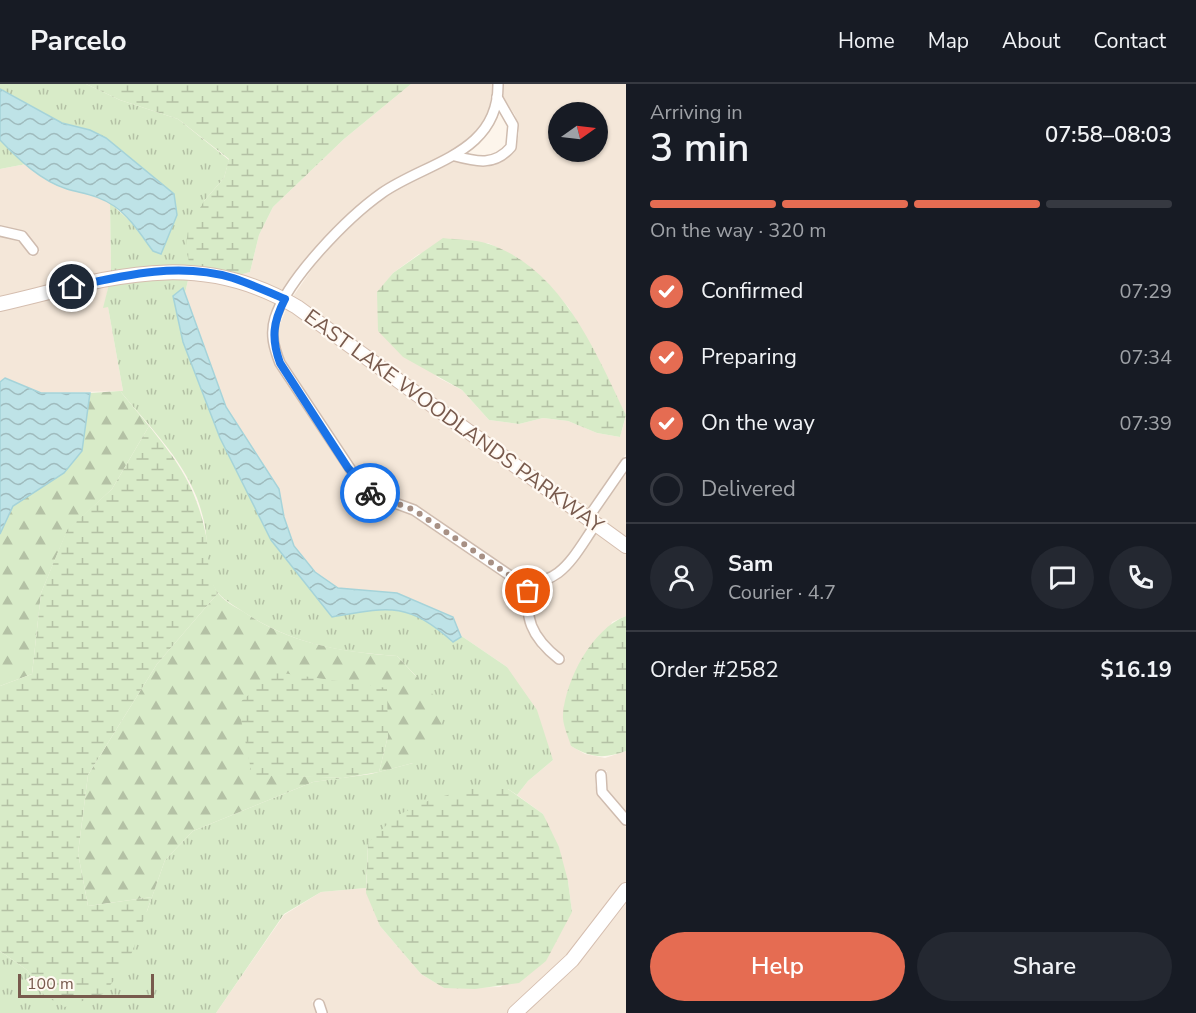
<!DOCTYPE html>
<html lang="en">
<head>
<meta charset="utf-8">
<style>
  :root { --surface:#171b24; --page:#242831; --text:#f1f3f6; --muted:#9ea1a6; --line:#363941; --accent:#e56c52 }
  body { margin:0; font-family:"Nunito Sans",sans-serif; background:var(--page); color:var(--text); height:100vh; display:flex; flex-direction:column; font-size:22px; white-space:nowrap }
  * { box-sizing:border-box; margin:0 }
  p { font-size:20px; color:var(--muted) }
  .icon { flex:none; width:33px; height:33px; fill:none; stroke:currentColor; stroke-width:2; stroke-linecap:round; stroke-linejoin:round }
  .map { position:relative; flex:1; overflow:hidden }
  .drawer { display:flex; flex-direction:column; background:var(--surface); width:570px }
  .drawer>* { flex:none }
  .needle { width:39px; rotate:76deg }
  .controls { position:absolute; left:548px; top:18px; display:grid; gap:12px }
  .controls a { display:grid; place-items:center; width:60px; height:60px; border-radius:50%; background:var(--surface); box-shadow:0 2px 4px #0004; font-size:30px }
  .scale { position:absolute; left:18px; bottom:15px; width:136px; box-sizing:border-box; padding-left:6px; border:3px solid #785a4d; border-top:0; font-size:16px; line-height:21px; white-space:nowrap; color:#785a4d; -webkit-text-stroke:4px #fff9f2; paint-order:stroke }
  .pin { position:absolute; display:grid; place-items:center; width:51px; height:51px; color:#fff; margin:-26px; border:3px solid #fff; border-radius:50%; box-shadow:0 2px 6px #0007 }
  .courier { position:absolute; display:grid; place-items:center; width:60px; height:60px; margin:-30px; border:4px solid #1a73e8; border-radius:50%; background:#fff; color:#222; box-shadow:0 2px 8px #0007 }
  .headline em { font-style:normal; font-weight:600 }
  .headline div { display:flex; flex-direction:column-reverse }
  .headline { display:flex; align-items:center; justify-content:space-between; height:102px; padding:0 24px }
  h1 { font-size:39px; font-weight:600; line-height:45px }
  .bar { display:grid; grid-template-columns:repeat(4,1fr); gap:9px 6px; align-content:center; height:72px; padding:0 24px }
  .bar i { height:8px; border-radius:4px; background:var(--line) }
  .bar .current { background:var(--accent) }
  .bar p { grid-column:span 4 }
  .line { display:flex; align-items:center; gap:15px; padding:0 24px; border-top:2px solid var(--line) }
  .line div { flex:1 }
  .round { display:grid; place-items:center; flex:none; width:63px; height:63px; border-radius:32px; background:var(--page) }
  ol { padding:0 24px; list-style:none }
  li { display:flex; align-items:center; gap:18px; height:66px }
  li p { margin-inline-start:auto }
  li .icon { padding:6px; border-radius:50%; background:var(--accent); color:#fff; stroke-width:4 }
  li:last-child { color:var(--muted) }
  li i { width:33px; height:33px; border:3px solid var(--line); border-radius:50% }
  .button { display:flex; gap:12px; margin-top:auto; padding:12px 24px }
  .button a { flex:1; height:69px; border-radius:36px; background:var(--accent); color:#fff; font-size:24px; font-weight:600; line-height:69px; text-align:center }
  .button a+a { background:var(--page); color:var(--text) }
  header { display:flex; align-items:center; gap:36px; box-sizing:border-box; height:84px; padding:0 30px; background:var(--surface); border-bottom:2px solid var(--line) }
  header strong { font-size:28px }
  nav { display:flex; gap:33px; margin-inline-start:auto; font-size:21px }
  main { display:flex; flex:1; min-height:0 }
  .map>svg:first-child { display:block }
  .residential { fill:#f4e7d9; fill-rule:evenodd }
  .grass { fill:url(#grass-tufts) }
  .forest { fill:url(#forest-firs) }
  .wetland { fill:url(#wetland-marsh) }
  .water { fill:url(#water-waves); stroke:#a5d3d9; stroke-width:1.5 }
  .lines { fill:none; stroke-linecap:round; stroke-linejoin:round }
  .street-casing { stroke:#cfbcaf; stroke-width:12 }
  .secondary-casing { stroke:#d5beaf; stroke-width:16 }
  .street { stroke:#fff; stroke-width:9 }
  .secondary { stroke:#fff; stroke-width:14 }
  .done { stroke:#a79084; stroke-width:6; stroke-dasharray:0 10.8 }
  .route { stroke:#1a73e8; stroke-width:8 }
  .labels { text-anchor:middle; stroke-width:4.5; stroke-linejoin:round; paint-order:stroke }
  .street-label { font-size:21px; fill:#785a4d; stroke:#fff9f2 }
</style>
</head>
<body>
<header>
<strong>Parcelo</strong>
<nav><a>Home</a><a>Map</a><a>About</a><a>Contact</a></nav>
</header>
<main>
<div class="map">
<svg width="626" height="929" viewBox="0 0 626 929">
  <defs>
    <pattern id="grass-tufts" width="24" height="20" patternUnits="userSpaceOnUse" patternTransform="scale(1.5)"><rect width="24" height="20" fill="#d8ebc8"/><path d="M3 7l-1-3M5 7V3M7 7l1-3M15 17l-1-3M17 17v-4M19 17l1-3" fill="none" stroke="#b4c1a5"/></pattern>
    <pattern id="forest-firs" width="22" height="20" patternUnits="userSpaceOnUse" patternTransform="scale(1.5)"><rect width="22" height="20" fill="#d8ebc8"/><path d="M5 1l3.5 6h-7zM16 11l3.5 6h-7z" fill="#b4c1a5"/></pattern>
    <pattern id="wetland-marsh" width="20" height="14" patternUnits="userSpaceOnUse" patternTransform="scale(1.5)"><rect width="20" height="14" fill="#d8ebc8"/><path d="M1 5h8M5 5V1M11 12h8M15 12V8" fill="none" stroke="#b4c1a5"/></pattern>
    <pattern id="water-waves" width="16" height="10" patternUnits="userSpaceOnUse" patternTransform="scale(1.5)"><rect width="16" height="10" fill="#bee3e7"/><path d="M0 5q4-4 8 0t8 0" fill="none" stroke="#9fbbbd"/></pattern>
  </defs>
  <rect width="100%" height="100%" fill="#fdf5eb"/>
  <g class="residential">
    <polygon points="411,0 492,0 492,9 489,25 481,41 469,54 455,67 401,91 376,107 334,145 306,177 283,209 238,191 250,188 259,151 273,123 344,55"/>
    <path d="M503 0H626V331L569 224 545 196 518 174 488 159 419 170 393 189 377 209 437 293 462 306 489 336 519 340 543 334 568 337 597 349 620 353 626 332V370L586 427 292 214 314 182 342 150 383 114 406 99 456 77 487 83 508 73 515 65 519 49 515 31 502 12ZM558 28H597V68H558Z"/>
    <polygon points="26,80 65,104 95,111 110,119 111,190 0,215 0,152 19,156 31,173 40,168 26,149 0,142 0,85"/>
    <polygon points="189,192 213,195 278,218 268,245 269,265 275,280 356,404 368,414 411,430 512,498 523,502 521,520 526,544 539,565 559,581 566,574 547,559 536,540 532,519 534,503 555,498 568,488 597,447 626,468 626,532 612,538 571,662 585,670 605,674 626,667 626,729 607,706 607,687 596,686 595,701 600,715 626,743 626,797 568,873 507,929 327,929 322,914 312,917 317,929 216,929 284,831 321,808 366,804 380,842 421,890 444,904 501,903 572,828 568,797 543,730 517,711 528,697 553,676 507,583 460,551 453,533 397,509 338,504 315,488 294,462 284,433 279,405 226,323 185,209"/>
    <polygon points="109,200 104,223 108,223 123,307 41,309 6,294 0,298 0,224"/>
    <polygon points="287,223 589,441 561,481 539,493 530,494 518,490 417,422 374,405 365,398 285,276 280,263 278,245"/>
    <polygon points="626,387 626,456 594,433"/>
    <polygon points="626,816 626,929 522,929"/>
  </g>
  <g class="grass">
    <polygon points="0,0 86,0 120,16 178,35 229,76 224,94 204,117 190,181 192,183 111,190 110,119 131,138 153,167 131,77 106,54 90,46 62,39 0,5"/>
    <polygon points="0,56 26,80 0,85"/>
    <path d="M189 192 185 209 183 205V258L220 354 271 456 332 533C388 523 407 517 452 557L460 551 507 583 537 626 553 676 528 697 517 711 508 705 368 759 366 804 321 808 284 830 216 929H0V867L27 886 43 911 147 827 165 776 193 747 313 698 371 690 413 679 416 592 397 572C338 568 291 560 242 527 230 519 218 513 212 499 205 483 208 467 206 450 205 439 201 425 197 414 181 373 148 341 120 307H123L108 223 103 224 109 200Z"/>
  </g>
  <g class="forest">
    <polygon points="120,307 149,342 112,405 67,447 41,509 32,590 0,602 0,450 13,422 64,389 82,367 90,309"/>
    <path d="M218 509C224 517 235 523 244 528 290 560 342 568 397 572L440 618 443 649 413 679 379 688 388 652 252 690 343 694 313 698 193 747 165 776 152 813 88 822 78 769 88 691 157 580Z"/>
  </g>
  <g class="wetland">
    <polygon points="86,0 411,0 344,55 273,123 259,151 250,188 239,191 190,182 186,165 188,145 204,117 224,94 229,75 178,35 120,16"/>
    <path d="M443 154C458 156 475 155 489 160 562 185 595 267 626 331L620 353 597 349 568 337 543 334 519 340 489 336 462 306 403 273 378 247 377 208 393 189Z"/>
    <path d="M149 342C178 378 195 401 205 447 211 470 204 487 218 509L157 580 88 691 78 769 88 822 152 813 128 879 103 910 65 923 43 911 27 886 0 867V602L32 590 41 509 67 446 112 405Z"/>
    <path d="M626 532V667C604 675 591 674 571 662 568 652 562 639 563 630 566 595 592 545 626 532Z"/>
    <polygon points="275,588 387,604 388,652 379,688 343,694 252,691 238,620"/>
    <polygon points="475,704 508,705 543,730 559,763 568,797 572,828 546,877 519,899 475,905 444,904 421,890 380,842 366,809 368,759 396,732 432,715"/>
  </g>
  <g class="water">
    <path d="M0 5 62 39 90 46 106 54 174 110 177 131 161 170 153 167C141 151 130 133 114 122 98 111 84 110 67 105 41 97 18 75 0 56Z"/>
    <path d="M183 204 226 323 279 405 284 433 294 462 315 488 338 504 397 509 453 533 461 553 453 558C407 517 388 523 332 533L271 456 220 354 183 258 173 212Z"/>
    <polygon points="5,294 41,309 90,309 82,367 64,389 13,422 0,450 0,298"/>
  </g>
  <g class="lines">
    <defs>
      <g id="street">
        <path d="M498 0C499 70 426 78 382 109 348 133 288 194 275 234 270 250 274 264 280 279L361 401 370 410 414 426 515 495C559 508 574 471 596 440"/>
        <path d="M455 72C477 78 495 82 511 63L513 41 497 13"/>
        <polyline points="0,147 22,152 33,166"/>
        <polyline points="588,434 626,379"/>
        <path d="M529 499C524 534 531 553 559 575"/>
        <polyline points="601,691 602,708 626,736"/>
        <polyline points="319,920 322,929"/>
      </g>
      <g id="secondary">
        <path d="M0 220C107 195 195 162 297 223L626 462"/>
        <polyline points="515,929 572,876 626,806"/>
      </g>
    </defs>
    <use href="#street" class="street-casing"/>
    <use href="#secondary" class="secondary-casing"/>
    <use href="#street" class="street"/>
    <use href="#secondary" class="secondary"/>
  </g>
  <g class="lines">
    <polyline class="done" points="370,409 414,426 515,495 529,499 528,507"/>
    <path class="route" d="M72 203C125 191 179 178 233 194 251 200 268 208 285 215 273 238 271 254 280 279L348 384 370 409"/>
  </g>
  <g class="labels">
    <g class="street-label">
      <text transform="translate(454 337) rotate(36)" y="7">EAST LAKE WOODLANDS PARKWAY</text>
    </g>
  </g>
</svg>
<div class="controls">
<a><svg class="needle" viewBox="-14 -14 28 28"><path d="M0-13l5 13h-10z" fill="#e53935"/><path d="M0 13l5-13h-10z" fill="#9ea1a6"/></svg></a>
</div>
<div class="scale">100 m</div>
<div class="pin" style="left:528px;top:507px;background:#ea580c"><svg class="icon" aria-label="bag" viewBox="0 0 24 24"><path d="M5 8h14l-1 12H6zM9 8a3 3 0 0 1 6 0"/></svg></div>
<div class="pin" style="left:72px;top:203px;background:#1f2937"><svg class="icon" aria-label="home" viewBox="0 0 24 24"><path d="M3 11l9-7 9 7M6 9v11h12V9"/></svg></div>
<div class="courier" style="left:370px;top:409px"><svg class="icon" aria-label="bike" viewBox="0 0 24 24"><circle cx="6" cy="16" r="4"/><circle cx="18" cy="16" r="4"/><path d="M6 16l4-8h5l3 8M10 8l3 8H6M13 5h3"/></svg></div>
</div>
<section class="drawer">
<div class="headline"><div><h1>3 min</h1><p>Arriving in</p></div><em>07:58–08:03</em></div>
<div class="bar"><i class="current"></i><i class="current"></i><i class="current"></i><i></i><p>On the way · 320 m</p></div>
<ol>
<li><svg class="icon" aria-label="check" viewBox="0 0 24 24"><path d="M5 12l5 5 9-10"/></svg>Confirmed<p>07:29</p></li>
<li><svg class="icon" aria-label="check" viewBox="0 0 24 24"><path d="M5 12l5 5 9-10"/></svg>Preparing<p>07:34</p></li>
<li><svg class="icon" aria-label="check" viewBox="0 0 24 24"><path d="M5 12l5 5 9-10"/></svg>On the way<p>07:39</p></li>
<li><i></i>Delivered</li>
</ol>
<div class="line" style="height:108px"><a class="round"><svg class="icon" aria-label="person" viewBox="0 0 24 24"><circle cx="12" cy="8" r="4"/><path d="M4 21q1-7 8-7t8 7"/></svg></a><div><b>Sam</b><p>Courier · 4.7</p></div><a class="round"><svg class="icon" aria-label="chat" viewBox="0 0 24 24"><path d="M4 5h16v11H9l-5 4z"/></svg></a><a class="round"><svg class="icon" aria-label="phone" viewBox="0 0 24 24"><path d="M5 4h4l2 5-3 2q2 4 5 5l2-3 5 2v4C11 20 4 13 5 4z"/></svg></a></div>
<div class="line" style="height:78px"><div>Order #2582</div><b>$16.19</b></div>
<div class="button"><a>Help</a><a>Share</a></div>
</section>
</main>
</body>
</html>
